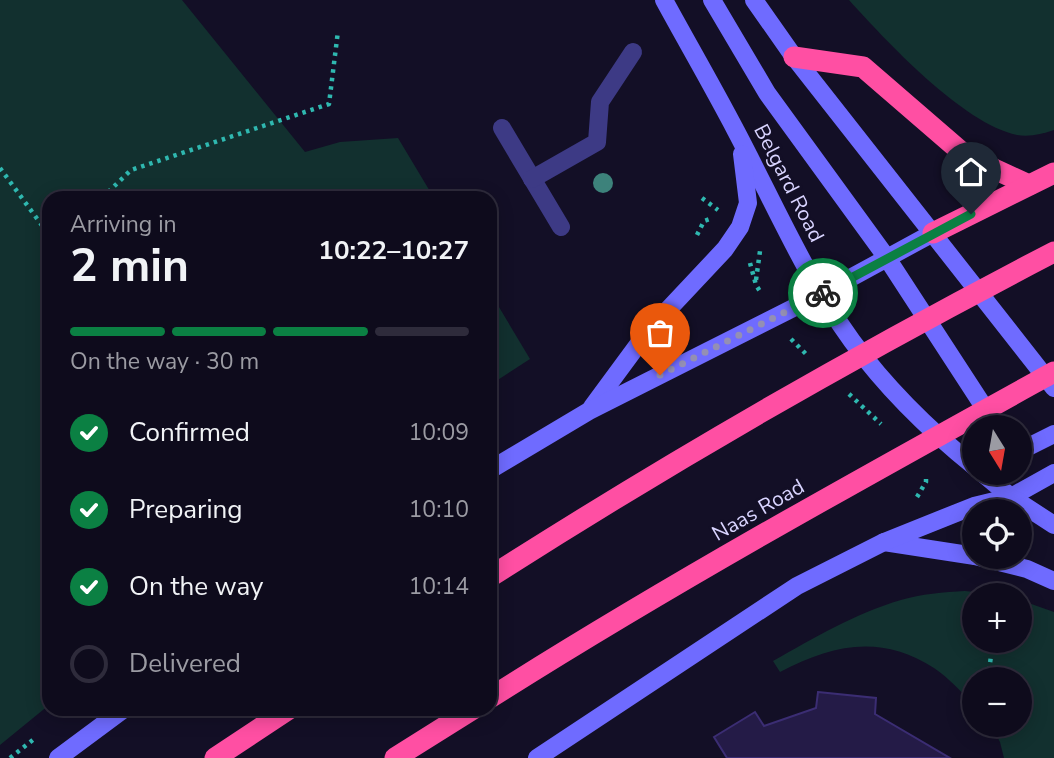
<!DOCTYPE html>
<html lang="en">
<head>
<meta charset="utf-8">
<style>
  :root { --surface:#0e0b1c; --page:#171425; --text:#f1f3f6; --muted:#9b9ba3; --line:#2e2b3b; --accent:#0b8043 }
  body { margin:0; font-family:"Nunito Sans",sans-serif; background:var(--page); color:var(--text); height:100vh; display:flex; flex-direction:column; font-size:26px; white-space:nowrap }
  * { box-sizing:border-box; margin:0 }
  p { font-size:23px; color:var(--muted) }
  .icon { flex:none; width:38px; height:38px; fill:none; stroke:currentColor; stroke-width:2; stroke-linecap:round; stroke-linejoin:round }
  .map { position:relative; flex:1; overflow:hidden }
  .side { position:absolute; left:42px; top:191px; width:455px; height:525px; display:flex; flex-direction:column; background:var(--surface); border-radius:21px; box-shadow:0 4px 18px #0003,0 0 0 2px var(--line) }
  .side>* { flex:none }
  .needle { width:46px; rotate:169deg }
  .controls { position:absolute; left:962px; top:415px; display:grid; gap:14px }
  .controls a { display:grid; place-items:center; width:70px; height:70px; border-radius:50%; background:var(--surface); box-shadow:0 4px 18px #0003,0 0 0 2px var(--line); font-size:35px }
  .pin { position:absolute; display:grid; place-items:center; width:60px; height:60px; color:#fff; margin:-72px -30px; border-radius:50% 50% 50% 0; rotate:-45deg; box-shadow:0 0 7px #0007 }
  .pin .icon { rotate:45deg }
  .courier { position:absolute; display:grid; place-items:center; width:70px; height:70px; margin:-35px; border:5px solid #0b8043; border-radius:50%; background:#fff; color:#222; box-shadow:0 2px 9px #0007 }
  .overview em { font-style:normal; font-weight:700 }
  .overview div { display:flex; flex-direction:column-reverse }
  .overview { display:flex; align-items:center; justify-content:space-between; height:119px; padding:0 28px }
  h1 { font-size:46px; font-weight:700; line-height:52px }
  .bar { display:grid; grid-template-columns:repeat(4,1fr); gap:10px 7px; align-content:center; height:84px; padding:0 28px }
  .bar i { height:9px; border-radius:5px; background:var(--line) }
  .bar .current { background:var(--accent) }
  .bar p { grid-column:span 4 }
  ol { padding:0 28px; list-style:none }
  li { display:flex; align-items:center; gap:21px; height:77px }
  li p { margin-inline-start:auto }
  li .icon { padding:7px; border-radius:50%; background:var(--accent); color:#fff; stroke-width:4 }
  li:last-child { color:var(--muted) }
  li i { width:38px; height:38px; border:4px solid var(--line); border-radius:50% }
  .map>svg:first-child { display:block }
  .green { fill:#12302f }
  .building { fill:#241b47; stroke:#3b2d73; stroke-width:2 }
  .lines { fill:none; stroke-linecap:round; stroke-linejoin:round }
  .path { stroke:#2fb8b0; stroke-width:4.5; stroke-dasharray:3.5 5; stroke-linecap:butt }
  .lane { stroke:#3d3a85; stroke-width:18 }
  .secondary { stroke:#6f6bff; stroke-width:18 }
  .highway { stroke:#ff4fa3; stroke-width:21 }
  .tree { fill:#3d827b }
  .done { stroke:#948fb3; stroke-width:7; stroke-dasharray:0 12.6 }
  .route { stroke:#0b8043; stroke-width:9 }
  .labels { text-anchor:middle; stroke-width:5; stroke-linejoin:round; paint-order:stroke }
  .street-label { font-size:21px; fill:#d9d4ff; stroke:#130f26 }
</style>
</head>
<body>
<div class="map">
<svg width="1054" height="758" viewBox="0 0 1054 758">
  <rect width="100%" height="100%" fill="#130f26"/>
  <g class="green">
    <polygon points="0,0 182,0 305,152 340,142 398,138 434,198 49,198 49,705 0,745"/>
    <path d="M849 0H1054V130C1042 134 1030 137 1017 135 963 124 885 40 849 0Z"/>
    <polygon points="490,292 530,359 490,385"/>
    <path d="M965 591 1001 595H975V640H1020V600L1054 612V758H1004L1000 742 991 725 1020 724V679H975V705C962 693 949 678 934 668 881 634 833 644 780 672L773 661C814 638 856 613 901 600 921 594 944 592 965 591Z"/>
  </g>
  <polygon class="building" points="818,692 876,698 875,714 950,758 727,758 714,737 755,712 764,726 816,708"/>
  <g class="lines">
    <g class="path">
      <polyline points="0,168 49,235"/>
      <polyline points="102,198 131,170 329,104 338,31"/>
      <polyline points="702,198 718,210"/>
      <polyline points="697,235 704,221 710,219"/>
      <polyline points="750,263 756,285 761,293"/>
      <polyline points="756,280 760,251"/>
      <polyline points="791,339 807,355"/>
      <polyline points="849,394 881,424"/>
      <polyline points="917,497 926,482 926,477"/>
      <polyline points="988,679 993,640"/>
      <polyline points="10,758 34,739"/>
    </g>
    <g class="lane">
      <polyline points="502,128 561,227"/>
      <polyline points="532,179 597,142 600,102 633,52"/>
    </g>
    <g class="secondary">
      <path d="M664 0C688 44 713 87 736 131 773 201 805 276 852 341 887 389 929 430 975 467"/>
      <polyline points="712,0 767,93 887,258 982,404 993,427"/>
      <polyline points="754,0 794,57 1054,388"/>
      <polyline points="592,407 648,331 725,249 740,227 748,203 742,154"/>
      <polyline points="1020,451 1054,434"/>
      <polyline points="490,470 589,411 821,294 933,233"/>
      <polyline points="981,472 1011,497 1054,525"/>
      <polyline points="884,542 975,556"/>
      <polyline points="975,556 1027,569 1054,581"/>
      <polyline points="58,758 124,709"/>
      <polyline points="537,758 797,586 884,542 974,506 1011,497 1054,473"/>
    </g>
    <g class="highway">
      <polyline points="794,57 863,67 966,156 1029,185"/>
      <polyline points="933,233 1054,173"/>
      <path d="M490 577C673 460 861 352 1054 252"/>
      <path d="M490 698C673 582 864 477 1054 372"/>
      <polyline points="215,758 289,709"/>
      <polyline points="395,758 473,709"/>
    </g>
  </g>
  <circle class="tree" cx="603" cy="183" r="10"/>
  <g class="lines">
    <polyline class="done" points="660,375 823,293"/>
    <polyline class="route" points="823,293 971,214"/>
  </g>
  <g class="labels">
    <g class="street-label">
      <text transform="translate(789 183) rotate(63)" y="7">Belgard Road</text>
      <text transform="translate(758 510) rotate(-30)" y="7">Naas Road</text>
    </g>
  </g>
</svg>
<div class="controls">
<a><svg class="needle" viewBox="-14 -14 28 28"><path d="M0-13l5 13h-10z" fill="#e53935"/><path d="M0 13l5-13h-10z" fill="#9b9ba3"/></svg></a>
<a><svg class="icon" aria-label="locate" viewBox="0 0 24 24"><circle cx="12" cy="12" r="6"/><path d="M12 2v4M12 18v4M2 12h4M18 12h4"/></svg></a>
<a>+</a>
<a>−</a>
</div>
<div class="pin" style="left:660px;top:375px;background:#ea580c"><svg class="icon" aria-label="bag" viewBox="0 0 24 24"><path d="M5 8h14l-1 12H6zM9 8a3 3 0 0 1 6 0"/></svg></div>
<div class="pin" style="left:971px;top:214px;background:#1f2937"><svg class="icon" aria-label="home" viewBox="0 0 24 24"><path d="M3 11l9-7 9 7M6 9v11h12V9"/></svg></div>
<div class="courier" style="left:823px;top:293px"><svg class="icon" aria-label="bike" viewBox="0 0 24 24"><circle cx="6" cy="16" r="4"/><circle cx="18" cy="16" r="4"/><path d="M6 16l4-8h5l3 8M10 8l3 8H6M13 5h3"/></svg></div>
<section class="side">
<div class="overview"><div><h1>2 min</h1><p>Arriving in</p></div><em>10:22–10:27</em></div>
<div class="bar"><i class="current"></i><i class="current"></i><i class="current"></i><i></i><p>On the way · 30 m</p></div>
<ol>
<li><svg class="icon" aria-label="check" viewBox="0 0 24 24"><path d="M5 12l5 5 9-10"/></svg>Confirmed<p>10:09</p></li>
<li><svg class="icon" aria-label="check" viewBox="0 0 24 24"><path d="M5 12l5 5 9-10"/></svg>Preparing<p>10:10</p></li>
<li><svg class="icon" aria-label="check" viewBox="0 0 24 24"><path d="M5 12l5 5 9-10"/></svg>On the way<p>10:14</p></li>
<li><i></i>Delivered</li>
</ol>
</section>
</div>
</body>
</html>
